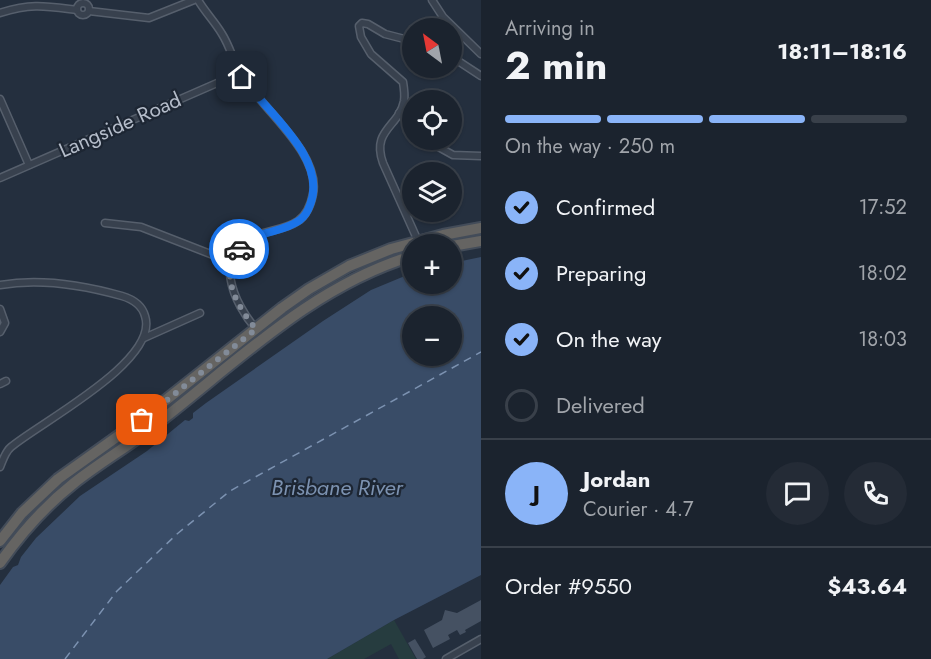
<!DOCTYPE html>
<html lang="en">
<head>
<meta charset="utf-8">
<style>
  :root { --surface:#1b232e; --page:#242b36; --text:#f1f3f6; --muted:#a0a4aa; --line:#39404a; --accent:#8ab4f8 }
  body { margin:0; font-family:Jost,sans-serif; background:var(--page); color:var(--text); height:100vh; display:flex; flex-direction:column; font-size:22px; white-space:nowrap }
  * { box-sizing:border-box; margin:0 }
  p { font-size:20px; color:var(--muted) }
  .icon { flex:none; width:33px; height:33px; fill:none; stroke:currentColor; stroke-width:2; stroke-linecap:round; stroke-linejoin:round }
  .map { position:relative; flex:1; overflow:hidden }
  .sheet { display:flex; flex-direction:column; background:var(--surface); width:450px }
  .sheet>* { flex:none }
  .needle { width:39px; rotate:328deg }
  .tools { position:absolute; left:402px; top:18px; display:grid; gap:12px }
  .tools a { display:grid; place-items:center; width:60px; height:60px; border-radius:50%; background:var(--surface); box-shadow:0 2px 4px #0004,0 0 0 2px var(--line); font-size:30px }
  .pin { position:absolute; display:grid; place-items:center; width:51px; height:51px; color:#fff; margin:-26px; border-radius:12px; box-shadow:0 3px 9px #0006 }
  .courier { position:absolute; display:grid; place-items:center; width:60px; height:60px; margin:-30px; border:4px solid #1a73e8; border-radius:50%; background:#fff; color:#222; box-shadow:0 2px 8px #0007 }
  .head em { font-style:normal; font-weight:700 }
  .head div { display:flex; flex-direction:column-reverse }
  .head { display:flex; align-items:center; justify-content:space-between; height:102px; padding:0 24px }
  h1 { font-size:39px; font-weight:700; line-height:45px }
  .bar { display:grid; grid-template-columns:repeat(4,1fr); gap:9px 6px; align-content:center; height:72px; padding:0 24px }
  .bar i { height:8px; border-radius:4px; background:var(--line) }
  .bar .current { background:var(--accent) }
  .bar p { grid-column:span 4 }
  .line { display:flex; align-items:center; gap:15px; padding:0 24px; border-top:2px solid var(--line) }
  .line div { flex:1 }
  .round { display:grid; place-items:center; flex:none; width:63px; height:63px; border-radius:32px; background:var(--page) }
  ol { padding:0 24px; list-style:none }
  li { display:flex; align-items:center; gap:18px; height:66px }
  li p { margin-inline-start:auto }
  li .icon { padding:6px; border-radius:50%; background:var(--accent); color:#111; stroke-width:4 }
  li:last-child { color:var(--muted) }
  li i { width:33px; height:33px; border:3px solid var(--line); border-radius:50% }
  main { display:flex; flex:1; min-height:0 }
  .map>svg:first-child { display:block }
  .green { fill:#263c3f }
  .water { fill:#394c67; fill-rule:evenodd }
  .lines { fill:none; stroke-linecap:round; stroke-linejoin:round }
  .ferry { stroke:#7c92b1; stroke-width:1.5; stroke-dasharray:8 6; stroke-linecap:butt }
  .building { fill:#455162 }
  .minor-casing { stroke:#565f6c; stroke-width:9 }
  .trunk-casing { stroke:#434c59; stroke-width:14 }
  .minor { stroke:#38414e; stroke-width:6 }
  .trunk { stroke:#656462; stroke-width:10 }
  .done { stroke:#828b98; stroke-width:6; stroke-dasharray:0 10.8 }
  .route { stroke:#1a73e8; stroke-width:8 }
  .labels { text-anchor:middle; stroke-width:4.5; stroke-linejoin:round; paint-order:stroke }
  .street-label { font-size:21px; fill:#b4bcc9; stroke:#1d2633 }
  .water-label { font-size:22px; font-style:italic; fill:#7c92b1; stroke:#1d2633 }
</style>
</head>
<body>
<main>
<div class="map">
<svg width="481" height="659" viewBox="0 0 481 659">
  <rect width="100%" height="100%" fill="#242f3e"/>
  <polygon class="green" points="394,620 416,659 399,659 391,644 364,659 327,659"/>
  <path class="water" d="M481 257V575L394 620 327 659H0V585L13 567 18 565 21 557 36 538 80 496 147 451 185 420 189 421 193 418V413L206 403 323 321 371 290 412 273V284H452V263ZM412 316H452V356H412Z"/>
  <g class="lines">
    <polyline class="ferry" points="65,659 117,591 177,534 230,491 481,352"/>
  </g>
  <g class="building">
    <polygon points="481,600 481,621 465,630 466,632 460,635 457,630 448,635 450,639 433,648 424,630 442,620 445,610 457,613"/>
    <polygon points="415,639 426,657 423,659 417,659 408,643"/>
  </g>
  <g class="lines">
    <defs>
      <g id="minor">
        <path d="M198 0C205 12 215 22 222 34 231 48 234 65 244 79 263 109 321 154 313 194 311 204 307 215 298 221 285 230 268 230 255 236 211 254 234 304 256 329"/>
        <polyline points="432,0 443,17 481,54"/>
        <circle cx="83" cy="9" r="6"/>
        <polyline points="89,11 149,18 194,0"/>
        <path d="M0 13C32 3 45 6 77 10"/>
        <path d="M412 41 385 34 368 24 362 23 359 26 361 37 371 54 403 82C404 88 405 95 404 101 399 127 371 130 383 163L418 241"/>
        <polyline points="452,57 481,76"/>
        <polyline points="0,99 29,165"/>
        <polyline points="399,113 412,125"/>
        <polyline points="426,140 453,155 481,156"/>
        <polyline points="0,178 240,73"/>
        <polyline points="105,223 141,227 231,262"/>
        <path d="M0 285C40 278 83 285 122 296 132 299 142 305 145 316 160 361 39 423 11 447 5 452 3 460 0 467"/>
        <polyline points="0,309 5,323 0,332"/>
        <polyline points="144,338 200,313"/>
        <polyline points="0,384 6,381"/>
        <polyline points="446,659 481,639"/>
      </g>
      <g id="trunk">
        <polyline points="452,246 481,241"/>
        <polyline points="0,541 22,513 58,479 142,419 282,308 309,289 349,266 391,249 443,235 481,228"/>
        <path d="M0 563C21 533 45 506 74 483 102 461 132 444 159 422 239 360 313 286 412 256"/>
      </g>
    </defs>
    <use href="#minor" class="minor-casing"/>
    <use href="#trunk" class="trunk-casing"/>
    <use href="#minor" class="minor"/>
    <use href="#trunk" class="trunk"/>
  </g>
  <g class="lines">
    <path class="done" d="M142 420 256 329C238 308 218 274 239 249"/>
    <path class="route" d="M239 249C255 230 281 234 300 220 305 216 308 211 310 205 329 158 265 111 242 77"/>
  </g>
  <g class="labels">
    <g class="street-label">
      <text transform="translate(120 125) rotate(-24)" y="7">Langside Road</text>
    </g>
    <g class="water-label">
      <text x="337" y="495">Brisbane River</text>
    </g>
  </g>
</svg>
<div class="tools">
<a><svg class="needle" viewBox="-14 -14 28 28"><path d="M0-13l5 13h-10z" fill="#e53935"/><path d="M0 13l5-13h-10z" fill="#a0a4aa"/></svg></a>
<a><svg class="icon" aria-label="locate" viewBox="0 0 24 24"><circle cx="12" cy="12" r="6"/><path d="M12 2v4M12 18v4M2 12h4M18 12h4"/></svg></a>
<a><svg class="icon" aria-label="layers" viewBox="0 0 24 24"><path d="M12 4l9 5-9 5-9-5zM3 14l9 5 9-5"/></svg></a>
<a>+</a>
<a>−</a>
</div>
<div class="pin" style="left:142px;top:420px;background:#ea580c"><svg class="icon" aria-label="bag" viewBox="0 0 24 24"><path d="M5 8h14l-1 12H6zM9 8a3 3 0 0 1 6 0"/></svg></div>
<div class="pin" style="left:242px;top:77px;background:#1f2937"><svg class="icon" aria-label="home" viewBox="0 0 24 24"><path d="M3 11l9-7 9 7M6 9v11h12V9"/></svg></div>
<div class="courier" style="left:239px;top:249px"><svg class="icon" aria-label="car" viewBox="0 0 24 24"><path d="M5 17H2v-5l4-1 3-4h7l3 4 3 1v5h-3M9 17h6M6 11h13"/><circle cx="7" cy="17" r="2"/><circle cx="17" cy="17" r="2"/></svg></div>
</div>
<section class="sheet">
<div class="head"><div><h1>2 min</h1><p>Arriving in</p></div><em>18:11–18:16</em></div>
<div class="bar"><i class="current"></i><i class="current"></i><i class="current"></i><i></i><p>On the way · 250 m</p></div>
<ol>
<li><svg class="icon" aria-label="check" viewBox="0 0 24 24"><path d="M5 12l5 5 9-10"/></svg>Confirmed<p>17:52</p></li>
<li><svg class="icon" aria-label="check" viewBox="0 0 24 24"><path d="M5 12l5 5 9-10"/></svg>Preparing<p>18:02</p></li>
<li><svg class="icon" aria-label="check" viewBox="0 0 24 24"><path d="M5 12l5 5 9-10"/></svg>On the way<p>18:03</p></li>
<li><i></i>Delivered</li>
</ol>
<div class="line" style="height:108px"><b class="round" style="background:var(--accent);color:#111">J</b><div><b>Jordan</b><p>Courier · 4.7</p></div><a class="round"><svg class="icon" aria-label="chat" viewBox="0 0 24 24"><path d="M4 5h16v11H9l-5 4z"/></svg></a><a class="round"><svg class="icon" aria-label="phone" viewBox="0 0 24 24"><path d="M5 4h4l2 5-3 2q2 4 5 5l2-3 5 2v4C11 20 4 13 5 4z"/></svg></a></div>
<div class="line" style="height:78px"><div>Order #9550</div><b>$43.64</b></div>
</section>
</main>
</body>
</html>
